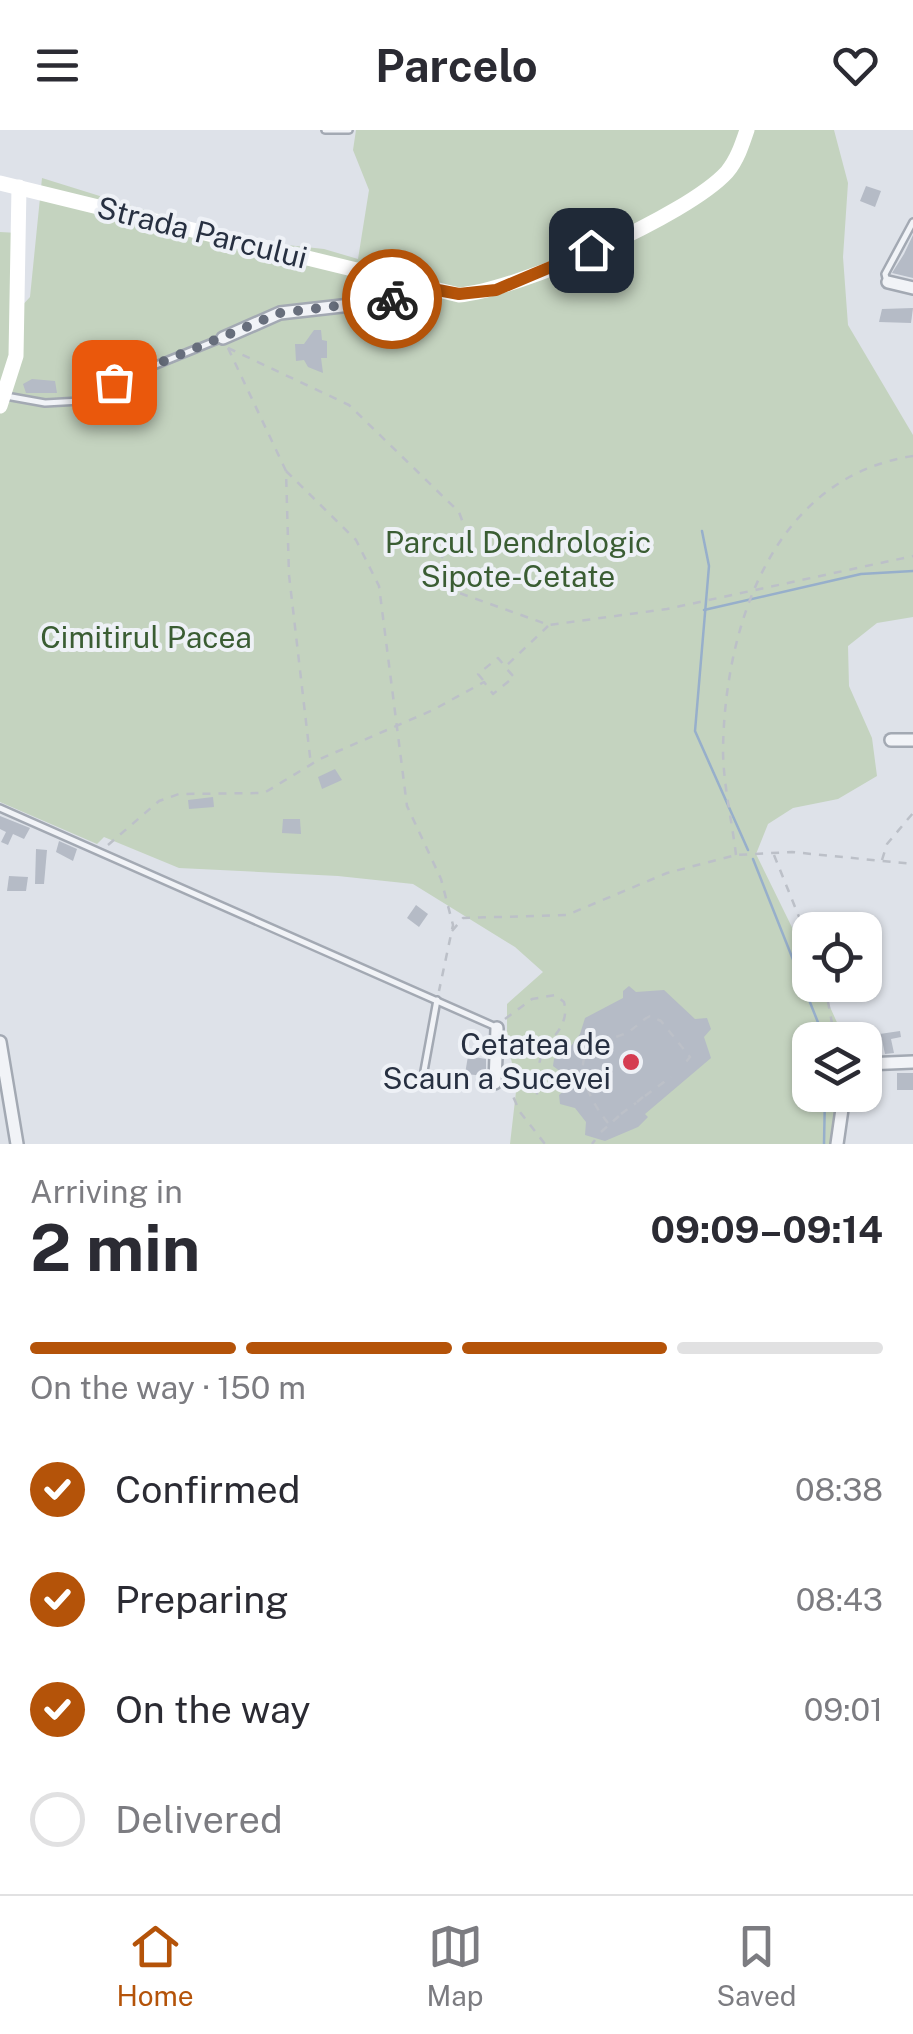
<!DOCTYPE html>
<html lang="en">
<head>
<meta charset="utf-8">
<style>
  :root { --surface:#fff; --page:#f2f2f3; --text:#2b2b33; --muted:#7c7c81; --line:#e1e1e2; --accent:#b45309 }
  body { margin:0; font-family:"Public Sans",sans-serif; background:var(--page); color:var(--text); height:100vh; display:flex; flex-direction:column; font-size:38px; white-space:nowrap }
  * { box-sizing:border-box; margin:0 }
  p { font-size:32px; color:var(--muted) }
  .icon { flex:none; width:55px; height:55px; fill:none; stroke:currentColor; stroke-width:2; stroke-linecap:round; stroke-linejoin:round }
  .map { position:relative; height:1014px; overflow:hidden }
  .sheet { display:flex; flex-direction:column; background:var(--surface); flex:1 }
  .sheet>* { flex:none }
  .buttons { position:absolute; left:792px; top:782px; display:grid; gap:20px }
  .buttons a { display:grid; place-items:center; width:90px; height:90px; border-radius:20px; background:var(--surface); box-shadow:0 2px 8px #0004; font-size:50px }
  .pin { position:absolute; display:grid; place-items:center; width:85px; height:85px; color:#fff; margin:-42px; border-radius:20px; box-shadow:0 5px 15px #0006 }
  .courier { position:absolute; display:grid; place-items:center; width:100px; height:100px; margin:-50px; border:8px solid #b45309; border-radius:50%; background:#fff; color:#222; box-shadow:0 2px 12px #0007 }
  .headline em { font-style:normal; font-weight:700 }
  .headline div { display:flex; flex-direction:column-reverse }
  .headline { display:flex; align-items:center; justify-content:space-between; height:170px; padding:0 30px }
  h1 { font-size:65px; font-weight:700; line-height:75px }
  .bar { display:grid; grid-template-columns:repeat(4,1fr); gap:15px 10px; align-content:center; height:120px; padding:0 30px }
  .bar i { height:12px; border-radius:8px; background:var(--line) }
  .bar .selected { background:var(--accent) }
  .bar p { grid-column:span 4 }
  ol { padding:0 30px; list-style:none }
  li { display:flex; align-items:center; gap:30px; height:110px }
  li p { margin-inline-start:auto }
  li .icon { padding:10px; border-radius:50%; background:var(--accent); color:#fff; stroke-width:4 }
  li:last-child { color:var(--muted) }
  li i { width:55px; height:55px; border:5px solid var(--line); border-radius:50% }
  header { display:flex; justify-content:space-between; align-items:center; height:130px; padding:0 30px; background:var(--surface); font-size:45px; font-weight:700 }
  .tab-bar { display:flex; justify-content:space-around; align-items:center; height:140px; border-top:2px solid var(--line); background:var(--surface); font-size:28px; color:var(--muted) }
  .tab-bar a { display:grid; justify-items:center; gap:5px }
  .tab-bar .selected { color:var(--accent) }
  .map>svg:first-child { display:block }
  .green { fill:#c4d3bf }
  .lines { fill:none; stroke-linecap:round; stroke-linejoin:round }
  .stream { stroke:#97afcb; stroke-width:2.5 }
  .building { fill:#b5bbc6 }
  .lane-casing { stroke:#a3a9b3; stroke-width:10 }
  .street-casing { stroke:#a3a9b3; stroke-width:16 }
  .path { stroke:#bcc0c8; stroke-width:2.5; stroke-dasharray:8 8; stroke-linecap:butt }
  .lane { stroke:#f1f3f7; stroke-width:5 }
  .street { stroke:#f1f3f7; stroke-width:11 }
  .secondary { stroke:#fff; stroke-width:15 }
  .done { stroke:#676e7c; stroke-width:10; stroke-dasharray:0 18 }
  .route { stroke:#b45309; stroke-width:12 }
  .poi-dot { fill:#d53c51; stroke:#eef1f6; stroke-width:4 }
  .labels { text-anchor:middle; stroke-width:8; stroke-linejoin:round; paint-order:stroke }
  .street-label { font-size:30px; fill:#273041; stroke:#eef1f6 }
  .park-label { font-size:30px; fill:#3a5d33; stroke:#eef1f6 }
  .poi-label { font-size:30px; fill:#273041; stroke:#eef1f6; text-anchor:end }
</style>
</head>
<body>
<header><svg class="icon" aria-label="menu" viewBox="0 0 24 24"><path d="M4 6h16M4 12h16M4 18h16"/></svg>Parcelo<svg class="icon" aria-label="heart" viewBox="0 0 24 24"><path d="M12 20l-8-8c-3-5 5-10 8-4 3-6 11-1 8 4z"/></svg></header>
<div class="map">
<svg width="913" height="1014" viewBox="0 0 913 1014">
  <rect width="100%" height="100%" fill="#dee2e9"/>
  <polygon class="green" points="356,0 834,0 848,53 843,127 848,195 913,305 913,487 877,493 848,516 849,556 872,608 877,646 838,669 793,678 768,694 756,724 810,834 810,855 820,855 845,910 810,910 810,965 846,965 838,1014 510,1014 517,953 507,913 507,874 543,842 515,817 413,754 338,746 179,738 104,707 97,714 0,672 0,102 18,103 17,181 30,167 42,48 241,110 324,119 358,129 369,60 353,20"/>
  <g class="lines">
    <g class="stream">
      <polyline points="702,401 709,436 695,601 748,720"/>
      <polyline points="704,480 861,444 913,441"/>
      <polyline points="753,729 825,910"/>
      <polyline points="824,1014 825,965"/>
    </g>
  </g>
  <g class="building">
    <polygon points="866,56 881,61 875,77 860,71"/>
    <polygon points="913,105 913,148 892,143 904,124"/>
    <polygon points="913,178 911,193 879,192 882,179"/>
    <polygon points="314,200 321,200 322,210 327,211 327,228 321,228 323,243 308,237 304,230 296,231 295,214 304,214"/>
    <polygon points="32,249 55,251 57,263 26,263 23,254"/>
    <polygon points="335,639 342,650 322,659 318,647"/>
    <polygon points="213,667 214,677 189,679 188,670"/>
    <polygon points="0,686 30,698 24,709 13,704 8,715 1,712 6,702 0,699"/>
    <polygon points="283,689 300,689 301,704 282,703"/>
    <polygon points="59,711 77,719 73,731 56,722"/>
    <polygon points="36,719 47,720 44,754 35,754"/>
    <polygon points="9,746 28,747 26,761 7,761"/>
    <polygon points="416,775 428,784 419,797 407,788"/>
    <polygon points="629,856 636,862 664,860 695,889 707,888 711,899 704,907 711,928 645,984 648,987 638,997 605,1011 585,1005 586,992 575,978 560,974 559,965 566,959 561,942 553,936 554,929 565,924 580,904 585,888 623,868 623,861"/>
    <polygon points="864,900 866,906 900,901 901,907 891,909 894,923 885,924 882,910 854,910 852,902"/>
    <polygon points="468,926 486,929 486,946 465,944"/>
    <rect x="897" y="943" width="16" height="17"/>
  </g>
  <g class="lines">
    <defs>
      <g id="lane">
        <polyline points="325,0 349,0"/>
        <polyline points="887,152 885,144 913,92"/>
        <polyline points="6,266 45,273 98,270 114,252 220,209"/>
        <polyline points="0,678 496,897"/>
        <polyline points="424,941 437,870"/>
      </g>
      <g id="street">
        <polyline points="888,152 913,158"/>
        <polyline points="223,208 280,183 386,171 422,157"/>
        <polyline points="891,610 913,610"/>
        <polyline points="0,912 17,1014"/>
        <polyline points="865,934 913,932"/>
        <polyline points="495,953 497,898"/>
        <polyline points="837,1014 844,965"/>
      </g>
    </defs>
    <use href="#lane" class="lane-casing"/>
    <use href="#street" class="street-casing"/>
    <g class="path">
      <polyline points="228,218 349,275 459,382 466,401 432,438 437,455 549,495 667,479 913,426"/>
      <polyline points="228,218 286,341 289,445 311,635"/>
      <polyline points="286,341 356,410 379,456 407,676 441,749 453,795 439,861"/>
      <polyline points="483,550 478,544 498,528 504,535"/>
      <polyline points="108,715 159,671 179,664 264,663 320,629 433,580 484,552 493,564 514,547 505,537 548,496"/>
      <path d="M736 725C732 691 723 653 723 619 725 494 774 347 913 326"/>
      <polyline points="774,725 810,814"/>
      <polyline points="882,730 887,714 913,683"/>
      <polyline points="452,801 463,788 567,785 667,743 736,725 792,722 913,734"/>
      <polyline points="825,855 835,910"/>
      <path d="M505 889 532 869 555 865 564 872C570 896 551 906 542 925 536 939 537 954 537 968"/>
      <polyline points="507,953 520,982 545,1014"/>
      <polyline points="645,966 671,947"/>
      <polyline points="637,972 643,967"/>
      <polyline points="621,984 636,973"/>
      <path d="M608 993C594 976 567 933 595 914 602 910 615 908 624 904 634 900 640 891 650 886L661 891 690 927 682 937"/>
      <polyline points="601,1002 619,986"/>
      <polyline points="592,1014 595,1010"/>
    </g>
    <use href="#lane" class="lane"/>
    <use href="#street" class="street"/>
    <g class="secondary">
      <path d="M0 53 459 165C518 160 687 86 727 42 737 30 742 15 747 0"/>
      <polyline points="0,276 16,226 19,57"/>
    </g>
  </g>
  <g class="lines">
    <polyline class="done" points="114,252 280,183 392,169"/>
    <polyline class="route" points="392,169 422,157 459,164 496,160 591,120"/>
  </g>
  <circle class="poi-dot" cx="631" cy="932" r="10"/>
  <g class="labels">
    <g class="street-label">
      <text transform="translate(202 103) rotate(14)" y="10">Strada Parcului</text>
    </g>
    <g class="park-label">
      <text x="518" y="423">Parcul Dendrologic<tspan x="518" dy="34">Sipote-Cetate</tspan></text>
      <text x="146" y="518">Cimitirul Pacea</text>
    </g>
    <g class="poi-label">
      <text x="611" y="925">Cetatea de<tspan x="611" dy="34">Scaun a Sucevei</tspan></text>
    </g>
  </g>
</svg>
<div class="buttons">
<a><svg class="icon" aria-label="locate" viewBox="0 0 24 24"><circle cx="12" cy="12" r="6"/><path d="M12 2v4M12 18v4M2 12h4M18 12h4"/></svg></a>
<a><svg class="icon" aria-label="layers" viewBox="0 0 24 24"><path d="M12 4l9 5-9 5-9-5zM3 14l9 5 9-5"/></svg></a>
</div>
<div class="pin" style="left:114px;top:252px;background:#ea580c"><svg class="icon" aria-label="bag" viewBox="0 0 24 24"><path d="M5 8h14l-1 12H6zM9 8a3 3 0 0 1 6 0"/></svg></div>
<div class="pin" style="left:591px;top:120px;background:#1f2937"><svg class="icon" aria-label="home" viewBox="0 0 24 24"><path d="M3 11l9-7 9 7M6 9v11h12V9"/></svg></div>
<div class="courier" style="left:392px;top:169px"><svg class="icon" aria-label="bike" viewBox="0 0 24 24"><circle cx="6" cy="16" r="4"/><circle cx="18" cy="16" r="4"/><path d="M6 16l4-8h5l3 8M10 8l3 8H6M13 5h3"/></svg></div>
</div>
<section class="sheet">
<div class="headline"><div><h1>2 min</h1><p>Arriving in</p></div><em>09:09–09:14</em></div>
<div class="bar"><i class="selected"></i><i class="selected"></i><i class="selected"></i><i></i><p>On the way · 150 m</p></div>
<ol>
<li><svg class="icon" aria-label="check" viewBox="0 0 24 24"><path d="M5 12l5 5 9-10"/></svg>Confirmed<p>08:38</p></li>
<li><svg class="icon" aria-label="check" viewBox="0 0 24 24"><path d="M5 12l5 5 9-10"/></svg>Preparing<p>08:43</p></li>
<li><svg class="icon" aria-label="check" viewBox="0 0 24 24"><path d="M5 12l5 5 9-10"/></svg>On the way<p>09:01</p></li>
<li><i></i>Delivered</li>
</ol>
</section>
<nav class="tab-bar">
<a class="selected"><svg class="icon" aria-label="home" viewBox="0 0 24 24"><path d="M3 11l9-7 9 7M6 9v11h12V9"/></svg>Home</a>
<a><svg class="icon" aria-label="map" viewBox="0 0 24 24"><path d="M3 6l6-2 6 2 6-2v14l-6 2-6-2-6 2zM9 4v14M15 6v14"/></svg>Map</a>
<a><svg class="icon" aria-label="saved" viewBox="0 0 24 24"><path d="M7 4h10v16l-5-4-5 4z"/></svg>Saved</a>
</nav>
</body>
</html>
